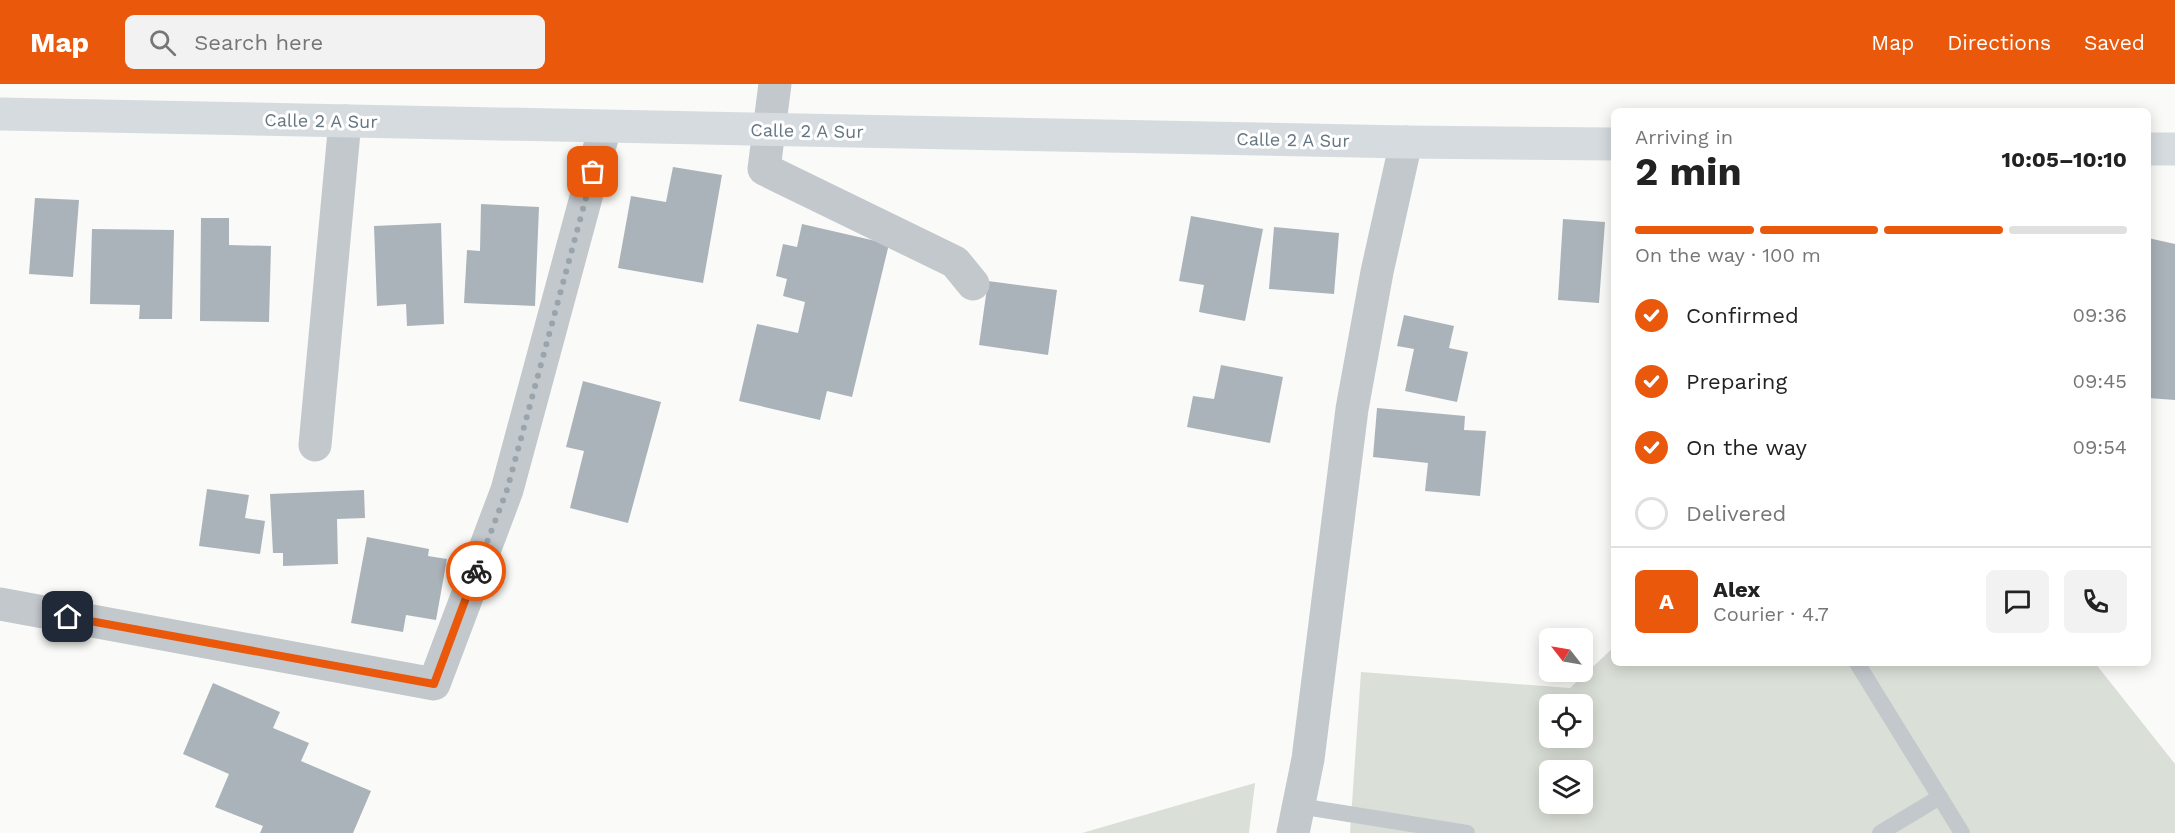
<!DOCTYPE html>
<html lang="en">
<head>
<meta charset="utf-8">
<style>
  :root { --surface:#fff; --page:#f2f2f2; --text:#222; --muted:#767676; --line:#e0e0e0; --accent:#ea580c }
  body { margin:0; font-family:"Work Sans",sans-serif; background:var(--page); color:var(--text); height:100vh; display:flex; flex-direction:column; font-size:22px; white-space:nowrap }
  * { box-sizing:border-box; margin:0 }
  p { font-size:20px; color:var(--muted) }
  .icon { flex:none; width:33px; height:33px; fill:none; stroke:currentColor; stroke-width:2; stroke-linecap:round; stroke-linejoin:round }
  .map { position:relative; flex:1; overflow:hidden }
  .drawer { position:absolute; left:1611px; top:24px; width:540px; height:558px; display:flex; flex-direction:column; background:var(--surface); border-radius:9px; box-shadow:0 3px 15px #0003 }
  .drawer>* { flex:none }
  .needle { width:39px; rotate:301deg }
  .tools { position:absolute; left:1539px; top:544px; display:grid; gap:12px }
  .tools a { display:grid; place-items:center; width:54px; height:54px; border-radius:9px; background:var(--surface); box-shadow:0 3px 15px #0003; font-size:30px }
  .pin { position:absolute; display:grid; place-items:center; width:51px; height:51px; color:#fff; margin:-26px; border-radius:12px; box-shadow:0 3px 9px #0006 }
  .courier { position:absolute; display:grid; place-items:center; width:60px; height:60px; margin:-30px; border:4px solid #ea580c; border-radius:50%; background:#fff; color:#222; box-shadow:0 2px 8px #0007 }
  .head em { font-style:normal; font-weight:700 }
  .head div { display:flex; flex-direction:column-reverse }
  .head { display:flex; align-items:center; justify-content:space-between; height:102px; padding:0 24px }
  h1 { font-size:39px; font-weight:700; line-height:45px }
  .bar { display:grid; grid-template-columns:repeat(4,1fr); gap:9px 6px; align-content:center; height:72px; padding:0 24px }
  .bar i { height:8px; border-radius:4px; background:var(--line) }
  .bar .on { background:var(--accent) }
  .bar p { grid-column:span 4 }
  .line { display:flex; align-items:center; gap:15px; padding:0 24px; border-top:2px solid var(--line) }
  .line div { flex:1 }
  .round { display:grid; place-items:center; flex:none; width:63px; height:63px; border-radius:9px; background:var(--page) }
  ol { padding:0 24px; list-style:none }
  li { display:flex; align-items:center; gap:18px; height:66px }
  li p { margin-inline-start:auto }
  li .icon { padding:6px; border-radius:50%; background:var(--accent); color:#fff; stroke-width:4 }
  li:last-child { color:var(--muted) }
  li i { width:33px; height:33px; border:3px solid var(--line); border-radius:50% }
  header { display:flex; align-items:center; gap:36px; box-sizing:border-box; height:84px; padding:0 30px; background:var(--accent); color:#fff }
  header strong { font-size:28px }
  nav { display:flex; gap:33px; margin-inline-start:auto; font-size:21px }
  .search { width:420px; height:54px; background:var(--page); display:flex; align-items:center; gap:15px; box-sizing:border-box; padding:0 21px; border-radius:9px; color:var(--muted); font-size:22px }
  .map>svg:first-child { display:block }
  .green { fill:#dadfd7; fill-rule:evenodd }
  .building { fill:#aab3b9 }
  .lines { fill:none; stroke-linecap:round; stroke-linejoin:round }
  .service { stroke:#c3c8cc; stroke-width:16 }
  .minor { stroke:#c3c8cc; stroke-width:33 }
  .secondary { stroke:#d6dbdf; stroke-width:33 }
  .done { stroke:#99a4ac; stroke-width:6; stroke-dasharray:0 10.8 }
  .route { stroke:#ea580c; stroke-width:8 }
  .labels { text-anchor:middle; stroke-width:6; stroke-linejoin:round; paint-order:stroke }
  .street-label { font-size:18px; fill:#657683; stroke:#fff }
</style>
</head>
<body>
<header>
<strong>Map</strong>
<div class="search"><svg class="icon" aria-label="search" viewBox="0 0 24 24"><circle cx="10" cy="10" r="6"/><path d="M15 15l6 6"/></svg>Search here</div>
<nav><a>Map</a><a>Directions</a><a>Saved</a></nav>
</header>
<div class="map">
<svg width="2175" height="749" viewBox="0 0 2175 749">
  <rect width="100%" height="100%" fill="#fafaf8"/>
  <g class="green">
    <path d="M1614 563V579H2095L2175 680V749H1350L1361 588 1570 604ZM1550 621H1582V654H1550ZM1550 687H1582V720H1550Z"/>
    <polygon points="1255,699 1249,749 1082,749"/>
  </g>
  <g class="building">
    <polygon points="673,83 722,91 703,199 618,184 631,112 666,118"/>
    <polygon points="35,114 79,116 73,193 29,190"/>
    <polygon points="481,120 539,123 535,222 464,219 467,166 480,167"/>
    <polygon points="1191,132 1263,145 1245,237 1199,228 1204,201 1179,197"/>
    <polygon points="201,134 229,134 229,161 271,162 269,238 200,237"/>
    <polygon points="1563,135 1605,138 1599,219 1558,216"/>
    <polygon points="441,139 444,240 407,242 406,220 377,222 374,142"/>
    <polygon points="802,140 889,160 852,313 827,307 820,336 739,317 757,240 798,249 805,218 783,212 787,195 776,192 783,160 797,163"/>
    <polygon points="1274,143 1339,149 1334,210 1269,205"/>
    <polygon points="92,145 174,146 172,235 139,235 140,221 90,220"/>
    <polygon points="2148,154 2175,160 2175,316 2148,314"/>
    <polygon points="988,197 1057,206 1048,271 979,261"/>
    <polygon points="1404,231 1454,242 1449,264 1468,268 1457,318 1405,307 1414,265 1397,262"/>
    <polygon points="1221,281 1283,293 1270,359 1187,343 1193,312 1214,315"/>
    <polygon points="583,297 661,318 628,439 570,424 584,367 566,363"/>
    <polygon points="1377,324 1465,332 1464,346 1486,347 1480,412 1425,407 1428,379 1373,373"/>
    <polygon points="207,405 249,411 245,434 265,437 260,470 199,462"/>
    <polygon points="364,406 365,434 337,435 338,480 283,482 283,469 273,469 270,410"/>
    <polygon points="367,453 429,465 428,472 447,475 436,536 406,531 403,548 351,539"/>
    <polygon points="213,599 280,628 273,644 309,659 301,677 371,707 353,749 260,749 263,742 215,723 229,690 183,670"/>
  </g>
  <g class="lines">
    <g class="service">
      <polyline points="1857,579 1962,749"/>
      <polyline points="1299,722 1467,749"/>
      <polyline points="1880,749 1940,713"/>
    </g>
    <g class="minor">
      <polyline points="775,0 764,85 955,178 973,200"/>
      <polyline points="315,361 345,37"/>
      <polyline points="0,520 434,600 507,406 605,43"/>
      <polyline points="1293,749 1308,675 1352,325 1377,188 1406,58"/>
    </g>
    <g class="secondary">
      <polyline points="0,30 1406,58 1614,60"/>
      <polyline points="2148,65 2175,65"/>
    </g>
  </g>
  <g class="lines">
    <polyline class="done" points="476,487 507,406 593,88"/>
    <polyline class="route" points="68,533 434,600 476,487"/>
  </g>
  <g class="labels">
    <g class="street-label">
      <text transform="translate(321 37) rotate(1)" y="6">Calle 2 A Sur</text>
      <text transform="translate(807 47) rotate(1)" y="6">Calle 2 A Sur</text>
      <text transform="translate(1293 56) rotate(1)" y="6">Calle 2 A Sur</text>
    </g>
  </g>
</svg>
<div class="tools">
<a><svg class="needle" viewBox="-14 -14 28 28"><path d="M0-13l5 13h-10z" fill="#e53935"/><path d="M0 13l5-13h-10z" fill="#767676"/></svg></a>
<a><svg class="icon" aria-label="locate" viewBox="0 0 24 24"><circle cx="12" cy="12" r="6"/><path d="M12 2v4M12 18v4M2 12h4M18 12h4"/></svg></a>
<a><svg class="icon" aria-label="layers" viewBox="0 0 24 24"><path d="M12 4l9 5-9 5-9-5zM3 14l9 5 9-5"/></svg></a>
</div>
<div class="pin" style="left:593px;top:88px;background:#ea580c"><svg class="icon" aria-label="bag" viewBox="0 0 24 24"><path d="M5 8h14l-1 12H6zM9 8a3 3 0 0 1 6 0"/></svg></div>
<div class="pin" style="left:68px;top:533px;background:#1f2937"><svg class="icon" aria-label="home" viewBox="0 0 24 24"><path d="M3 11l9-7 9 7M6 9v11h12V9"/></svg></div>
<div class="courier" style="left:476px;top:487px"><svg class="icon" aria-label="bike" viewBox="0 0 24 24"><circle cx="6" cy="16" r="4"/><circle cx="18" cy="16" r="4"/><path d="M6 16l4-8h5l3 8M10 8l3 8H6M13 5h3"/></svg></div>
<section class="drawer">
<div class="head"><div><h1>2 min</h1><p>Arriving in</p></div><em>10:05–10:10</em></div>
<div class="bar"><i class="on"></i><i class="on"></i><i class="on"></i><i></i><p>On the way · 100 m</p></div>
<ol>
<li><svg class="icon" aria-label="check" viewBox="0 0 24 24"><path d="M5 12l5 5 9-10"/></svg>Confirmed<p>09:36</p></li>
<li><svg class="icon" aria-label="check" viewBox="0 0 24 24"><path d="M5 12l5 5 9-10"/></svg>Preparing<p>09:45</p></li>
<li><svg class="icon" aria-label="check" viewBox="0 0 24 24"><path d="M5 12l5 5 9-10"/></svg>On the way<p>09:54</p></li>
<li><i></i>Delivered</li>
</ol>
<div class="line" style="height:108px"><b class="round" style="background:var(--accent);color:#fff">A</b><div><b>Alex</b><p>Courier · 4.7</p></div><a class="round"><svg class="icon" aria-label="chat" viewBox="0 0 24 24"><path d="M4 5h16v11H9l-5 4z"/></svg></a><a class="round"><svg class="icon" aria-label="phone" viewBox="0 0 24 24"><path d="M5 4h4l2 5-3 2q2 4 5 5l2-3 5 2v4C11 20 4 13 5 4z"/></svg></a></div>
</section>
</div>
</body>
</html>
